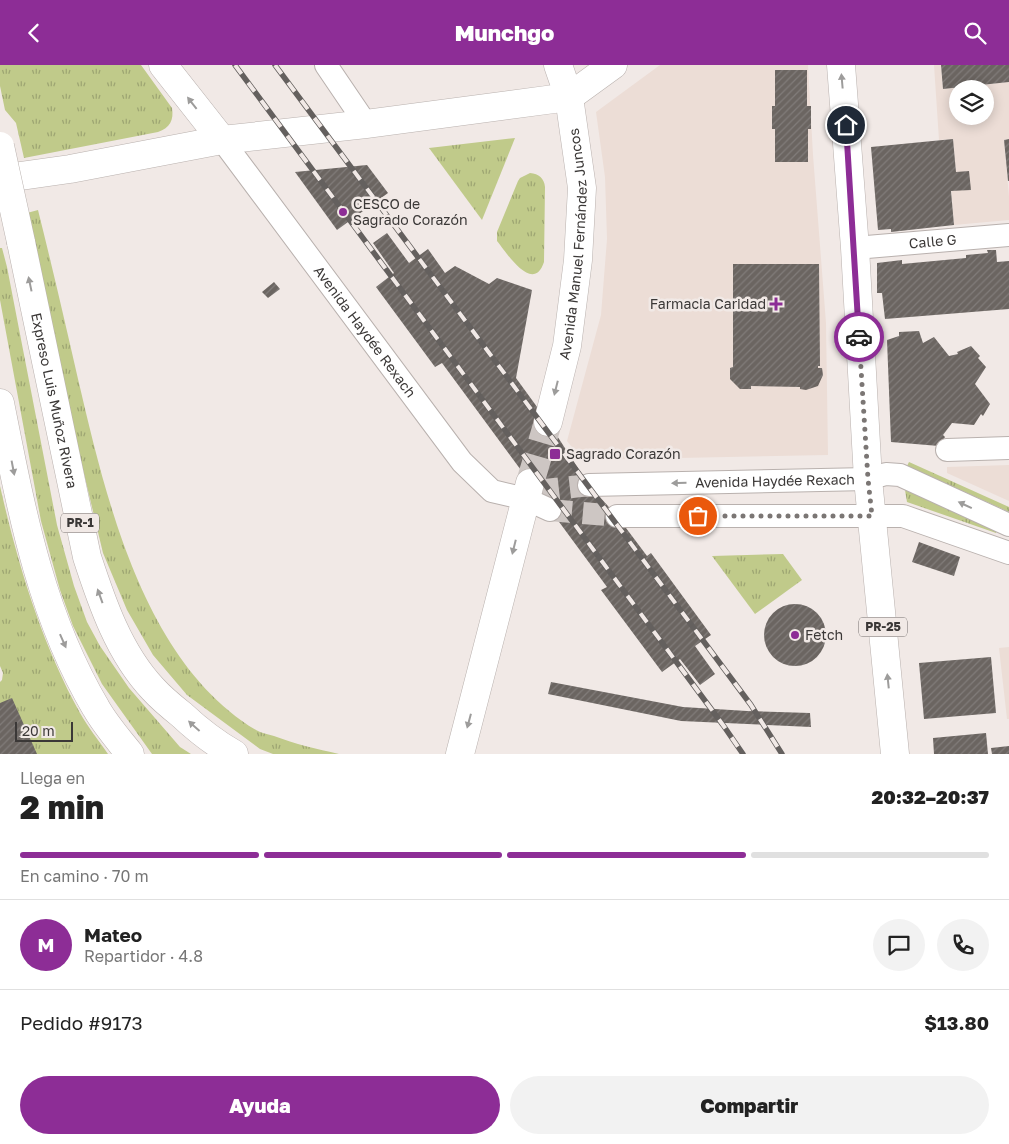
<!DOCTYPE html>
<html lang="es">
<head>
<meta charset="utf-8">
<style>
  :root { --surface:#fff; --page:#f2f2f2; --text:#222; --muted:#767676; --line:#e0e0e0; --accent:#8d2d96 }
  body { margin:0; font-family:"Golos Text",sans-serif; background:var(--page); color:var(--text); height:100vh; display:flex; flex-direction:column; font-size:19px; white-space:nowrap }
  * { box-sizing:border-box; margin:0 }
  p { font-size:16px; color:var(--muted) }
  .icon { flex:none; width:28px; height:28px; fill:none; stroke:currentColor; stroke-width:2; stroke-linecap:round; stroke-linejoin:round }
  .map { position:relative; height:689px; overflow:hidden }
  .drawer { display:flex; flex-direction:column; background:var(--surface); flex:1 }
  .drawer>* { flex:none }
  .tools { position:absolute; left:949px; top:15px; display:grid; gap:10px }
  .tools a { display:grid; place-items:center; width:45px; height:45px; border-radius:50%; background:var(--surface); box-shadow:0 2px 12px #0003; font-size:25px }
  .scale { position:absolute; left:15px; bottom:12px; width:58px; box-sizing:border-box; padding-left:5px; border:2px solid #3b3837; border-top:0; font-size:14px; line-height:18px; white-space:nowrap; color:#3b3837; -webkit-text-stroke:4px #f1e9e6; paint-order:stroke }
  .pin { position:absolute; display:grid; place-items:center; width:42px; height:42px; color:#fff; margin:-21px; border:2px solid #fff; border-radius:50%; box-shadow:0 1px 5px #0007 }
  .courier { position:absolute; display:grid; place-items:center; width:50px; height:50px; margin:-25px; border:4px solid #8d2d96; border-radius:50%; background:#fff; color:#222; box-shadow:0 1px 6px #0007 }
  .overview em { font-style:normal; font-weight:800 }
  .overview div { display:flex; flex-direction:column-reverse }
  .overview { display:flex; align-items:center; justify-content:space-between; height:85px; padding:0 20px }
  h1 { font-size:32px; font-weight:800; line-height:38px }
  .bar { display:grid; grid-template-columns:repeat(4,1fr); gap:8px 5px; align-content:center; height:60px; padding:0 20px }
  .bar i { height:6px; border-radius:4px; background:var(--line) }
  .bar .current { background:var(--accent) }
  .bar p { grid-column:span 4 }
  .line { display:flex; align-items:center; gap:12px; padding:0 20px; border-top:1px solid var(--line) }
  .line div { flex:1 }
  .round { display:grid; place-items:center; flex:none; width:52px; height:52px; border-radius:26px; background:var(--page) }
  .button { display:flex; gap:10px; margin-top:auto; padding:10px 20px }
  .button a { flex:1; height:58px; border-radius:30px; background:var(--accent); color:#fff; font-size:20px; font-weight:800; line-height:58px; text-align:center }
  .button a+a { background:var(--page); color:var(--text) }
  header { display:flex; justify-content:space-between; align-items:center; height:65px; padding:0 20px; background:var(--accent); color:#fff; font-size:22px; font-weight:800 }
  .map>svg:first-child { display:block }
  .built { fill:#ecddd6; fill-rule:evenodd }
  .grass { fill:url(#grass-tufts) }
  .building { fill:url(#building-hatch) }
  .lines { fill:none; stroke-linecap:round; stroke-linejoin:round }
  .street-tunnel { stroke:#cdc6c3; stroke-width:22; stroke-dasharray:22 11; stroke-linecap:butt }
  .secondary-tunnel { stroke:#cdc6c3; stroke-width:28; stroke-dasharray:28 14; stroke-linecap:butt }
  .street-casing { stroke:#b9b1ae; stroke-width:24 }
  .secondary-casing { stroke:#b9b1ae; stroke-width:29 }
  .primary-casing { stroke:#b9b1ae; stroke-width:29 }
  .highway-casing { stroke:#b9b1ae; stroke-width:29 }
  .street { stroke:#fff; stroke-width:22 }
  .secondary { stroke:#fff; stroke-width:28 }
  .primary { stroke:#fff; stroke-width:28 }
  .highway { stroke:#fff; stroke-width:28 }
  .rail-casing { stroke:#64605e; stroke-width:5.5 }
  .rail { stroke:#f1e9e6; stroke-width:4; stroke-dasharray:11; stroke-linecap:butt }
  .highway-bridge-casing { stroke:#b9b1ae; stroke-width:29; stroke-linecap:butt }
  .highway-bridge { stroke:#fff; stroke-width:28 }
  .oneway { fill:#9d9c9b }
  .done { stroke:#7b7674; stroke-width:5; stroke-dasharray:0 9 }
  .route { stroke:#8d2d96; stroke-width:6 }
  .poi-dot { fill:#8d2d96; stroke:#f1e9e6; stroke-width:2 }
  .labels { text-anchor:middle; stroke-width:5; stroke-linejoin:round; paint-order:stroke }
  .shield { fill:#f1e9e6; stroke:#726d6c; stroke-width:1 }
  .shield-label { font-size:12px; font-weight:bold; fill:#3b3837 }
  .poi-label { font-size:14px; fill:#3b3837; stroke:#f1e9e6; text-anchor:start }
  .street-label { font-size:14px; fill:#3b3837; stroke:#f1e9e6 }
</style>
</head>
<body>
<header><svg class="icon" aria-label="back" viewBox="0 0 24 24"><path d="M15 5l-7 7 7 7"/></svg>Munchgo<svg class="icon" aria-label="search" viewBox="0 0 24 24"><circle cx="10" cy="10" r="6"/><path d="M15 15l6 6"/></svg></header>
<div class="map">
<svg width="1009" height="689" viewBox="0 0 1009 689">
  <defs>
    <pattern id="grass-tufts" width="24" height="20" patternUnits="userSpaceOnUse" patternTransform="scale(1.25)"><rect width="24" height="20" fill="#c0ca8a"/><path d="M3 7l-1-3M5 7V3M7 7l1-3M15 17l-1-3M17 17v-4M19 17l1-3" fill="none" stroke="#9da572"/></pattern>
    <pattern id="building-hatch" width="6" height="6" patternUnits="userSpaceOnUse" patternTransform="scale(1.25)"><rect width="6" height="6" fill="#6b6561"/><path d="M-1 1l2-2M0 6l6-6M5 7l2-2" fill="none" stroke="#817c7a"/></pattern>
  </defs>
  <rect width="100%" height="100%" fill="#f1e9e6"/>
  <g class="built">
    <polygon points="660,0 808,0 813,90 826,258 828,390 582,395 567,376 601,250 607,174 605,112 596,47"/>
    <path d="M934 0H941L943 24 1009 17V74L1004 75 1009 132V155L954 160 950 108 956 107 953 74 939 75ZM958 24H985V51H958Z"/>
    <polygon points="1009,400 1009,436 947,408 947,402"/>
    <polygon points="1009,582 1009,654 1007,654 999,583"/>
  </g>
  <g class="grass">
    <path d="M0 0H141L172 43C174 55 170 63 158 67L24 93 16 58 5 45 0 21Z"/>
    <polygon points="515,73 482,155 429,83"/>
    <path d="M530 108C539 109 544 113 545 122L544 197C533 230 506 187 497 176V167L518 116 520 113Z"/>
    <path d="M38 145C52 201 65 257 78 314 106 433 143 597 256 665 261 668 268 669 274 671 295 679 317 684 339 689H273L260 684 187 630 153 590 127 545 103 488 68 342 27 148Z"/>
    <polygon points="0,183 2,183 7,202 57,460 74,521 87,557 100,581 129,623 180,682 191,689 152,689 102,619 73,561 60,525 41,456 0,235"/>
    <polygon points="909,397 1009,442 1009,447 907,401"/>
    <path d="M0 421C18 500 41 577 80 648 88 662 99 676 108 689H0V617L2 615 3 608 0 601Z"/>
    <polygon points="905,425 997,465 996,468 907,437"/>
    <polygon points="783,489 802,515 755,549 712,491"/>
  </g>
  <g class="building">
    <polygon points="941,0 1009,0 1009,17 943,24"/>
    <polygon points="775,5 807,5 807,41 811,41 811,64 808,64 808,97 775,97 775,64 772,64 772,41 775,41"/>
    <polygon points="953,74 956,107 969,106 971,125 951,126 954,160 891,167 891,164 878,165 871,82"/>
    <polygon points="1009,74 1009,116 1008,116 1004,75"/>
    <polygon points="367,100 388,128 337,165 295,107"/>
    <polygon points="387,168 409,198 428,184 445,208 455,201 489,219 497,213 532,225 516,313 548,357 589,420 617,451 647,491 651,488 711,570 695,581 715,609 700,620 680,594 662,607 601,525 607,522 442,298 435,302 376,222 394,208 373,178"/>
    <polygon points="987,185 996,185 997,197 1009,196 1009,244 885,254 882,228 877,228 877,198 902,195 902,199 966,193 966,190 988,188"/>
    <polygon points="733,199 819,199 820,301 818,301 818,303 822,303 823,310 818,321 806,325 800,324 800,322 751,321 751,324 740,324 730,314 730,303 733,302"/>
    <polygon points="274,217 280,224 268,233 262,227"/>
    <polygon points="919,266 923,278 934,272 949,291 958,289 957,287 971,281 980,291 978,293 986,302 975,319 990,339 983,351 981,349 974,360 952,358 943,370 945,372 939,381 891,377 887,275 899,271 899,267"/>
    <polygon points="919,477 960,492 954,511 912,497"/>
    <circle cx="795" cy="570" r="31"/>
    <polygon points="991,592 996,648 924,654 919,598"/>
    <polygon points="551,617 683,642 747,646 810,648 811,662 681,656 548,629"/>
    <polygon points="12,633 37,689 0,689 0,638"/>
    <polygon points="986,668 988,689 934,689 933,673"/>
    <polygon points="1009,681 1009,689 992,689 991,683"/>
  </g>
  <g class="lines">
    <g class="street-tunnel">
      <polyline points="537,426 589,420"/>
      <polyline points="550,445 617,451"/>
    </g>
    <polyline class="secondary-tunnel" points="530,418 548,357"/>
    <defs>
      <g id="street">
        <polyline points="326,0 366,59"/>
        <path id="s1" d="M222 75 462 397 492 426 526 434 550 445"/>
        <path id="s2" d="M855 183 1009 170"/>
        <polyline points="947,385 1009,383"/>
        <path id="s3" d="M589 420 868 414 886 409 900 410 1009 460"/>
        <polyline points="617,451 903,451 1009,488"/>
      </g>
      <g id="secondary">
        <polyline points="0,114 70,104 222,75 366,59 569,32 613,0"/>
        <path id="s4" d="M548 357 567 281 578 195 582 123 569 32 558 0"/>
        <polyline points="460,689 530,418"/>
      </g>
      <polyline id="primary" points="841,0 855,183 868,414 895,689"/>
      <g id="highway">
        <polyline points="163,0 222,75"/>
        <path id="s5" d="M21 177 87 492C102 538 119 588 153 624 162 634 172 642 182 650 199 666 213 677 234 689"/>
        <path d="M0 338C21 443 40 549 96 643 105 659 118 674 130 689"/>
      </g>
    </defs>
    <use href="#street" class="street-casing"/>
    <use href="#secondary" class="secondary-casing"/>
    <use href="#primary" class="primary-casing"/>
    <use href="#highway" class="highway-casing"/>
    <use href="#street" class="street"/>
    <use href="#secondary" class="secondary"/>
    <use href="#primary" class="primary"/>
    <use href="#highway" class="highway"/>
    <defs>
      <g id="rail">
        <polyline points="235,0 723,660 743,689"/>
        <polyline points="275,0 751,640 782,689"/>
      </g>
    </defs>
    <use href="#rail" class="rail-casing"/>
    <use href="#rail" class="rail"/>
    <defs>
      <polyline id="highway-bridge" points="0,81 21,177"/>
    </defs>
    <use href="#highway-bridge" class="highway-bridge-casing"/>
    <use href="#highway-bridge" class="highway-bridge"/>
  </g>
  <defs><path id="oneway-solid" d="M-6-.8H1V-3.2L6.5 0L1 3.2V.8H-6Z" transform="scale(1.25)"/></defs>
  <g class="oneway">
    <use href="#oneway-solid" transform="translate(842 16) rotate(-95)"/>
    <use href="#oneway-solid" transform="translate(192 38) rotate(-128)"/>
    <use href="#oneway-solid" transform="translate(30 219) rotate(-102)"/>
    <use href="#oneway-solid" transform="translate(556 323) rotate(104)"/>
    <use href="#oneway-solid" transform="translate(13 403) rotate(79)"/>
    <use href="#oneway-solid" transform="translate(679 418) rotate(179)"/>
    <use href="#oneway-solid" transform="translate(965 440) rotate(-155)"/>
    <use href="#oneway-solid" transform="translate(514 482) rotate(104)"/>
    <use href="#oneway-solid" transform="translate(100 531) rotate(-110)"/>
    <use href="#oneway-solid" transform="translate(63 576) rotate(66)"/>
    <use href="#oneway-solid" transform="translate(888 616) rotate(-96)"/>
    <use href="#oneway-solid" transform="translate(469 656) rotate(105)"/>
    <use href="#oneway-solid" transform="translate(194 661) rotate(-138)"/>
  </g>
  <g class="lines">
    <polyline class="done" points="698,451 872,451 868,414 859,272"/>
    <polyline class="route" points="846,60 859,272"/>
  </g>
  <g class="poi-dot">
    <circle cx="343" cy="147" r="5"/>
    <path d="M773.5 231.5h5v5h5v5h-5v5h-5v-5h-5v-5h5z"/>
    <rect x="549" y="383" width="12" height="12" rx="2.5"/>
    <circle cx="795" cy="570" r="5"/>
  </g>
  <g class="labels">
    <g class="shield">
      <rect x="61" y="448.5" width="38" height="19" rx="4"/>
      <rect x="859" y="552.5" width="48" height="19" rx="4"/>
    </g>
    <g class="shield-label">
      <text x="80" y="462">PR-1</text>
      <text x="883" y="566">PR-25</text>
    </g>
    <g class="poi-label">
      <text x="353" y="144">CESCO de<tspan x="353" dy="16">Sagrado Corazón</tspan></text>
      <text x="766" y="244" text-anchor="end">Farmacia Caridad</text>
      <text x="566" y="394">Sagrado Corazón</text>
      <text x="805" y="575">Fetch</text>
    </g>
    <g class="street-label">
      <text dy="5" stroke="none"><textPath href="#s2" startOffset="78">Calle G</textPath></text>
      <text dy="5" stroke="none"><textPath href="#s4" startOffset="181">Avenida Manuel Fernández Juncos</textPath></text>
      <text dy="5" stroke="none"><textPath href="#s1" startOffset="239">Avenida Haydée Rexach</textPath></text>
      <text dy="5" stroke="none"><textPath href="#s5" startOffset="162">Expreso Luis Muñoz Rivera</textPath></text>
      <text dy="5" stroke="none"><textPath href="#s3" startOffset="186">Avenida Haydée Rexach</textPath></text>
    </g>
  </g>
</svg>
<div class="tools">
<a><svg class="icon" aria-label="layers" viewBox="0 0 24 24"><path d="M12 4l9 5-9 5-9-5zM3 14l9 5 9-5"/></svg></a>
</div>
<div class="scale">20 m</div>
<div class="pin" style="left:698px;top:451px;background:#ea580c"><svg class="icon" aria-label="bag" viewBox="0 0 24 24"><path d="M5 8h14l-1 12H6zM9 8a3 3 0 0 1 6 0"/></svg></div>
<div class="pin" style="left:846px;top:60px;background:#1f2937"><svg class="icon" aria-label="home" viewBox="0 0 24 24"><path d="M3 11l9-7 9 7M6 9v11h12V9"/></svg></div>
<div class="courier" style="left:859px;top:272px"><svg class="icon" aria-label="car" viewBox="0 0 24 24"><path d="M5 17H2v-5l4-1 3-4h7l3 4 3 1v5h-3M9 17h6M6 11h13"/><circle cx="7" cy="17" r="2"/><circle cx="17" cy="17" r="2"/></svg></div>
</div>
<section class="drawer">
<div class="overview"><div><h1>2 min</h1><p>Llega en</p></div><em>20:32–20:37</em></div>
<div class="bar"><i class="current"></i><i class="current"></i><i class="current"></i><i></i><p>En camino · 70 m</p></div>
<div class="line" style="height:90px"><b class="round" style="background:var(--accent);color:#fff">M</b><div><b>Mateo</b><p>Repartidor · 4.8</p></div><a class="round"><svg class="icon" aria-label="chat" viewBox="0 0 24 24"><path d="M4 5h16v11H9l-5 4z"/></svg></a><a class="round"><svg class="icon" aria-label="phone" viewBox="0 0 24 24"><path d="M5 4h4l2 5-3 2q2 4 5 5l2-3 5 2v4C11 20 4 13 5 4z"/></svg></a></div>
<div class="line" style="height:65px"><div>Pedido #9173</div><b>$13.80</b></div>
<div class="button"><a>Ayuda</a><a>Compartir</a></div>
</section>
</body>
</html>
